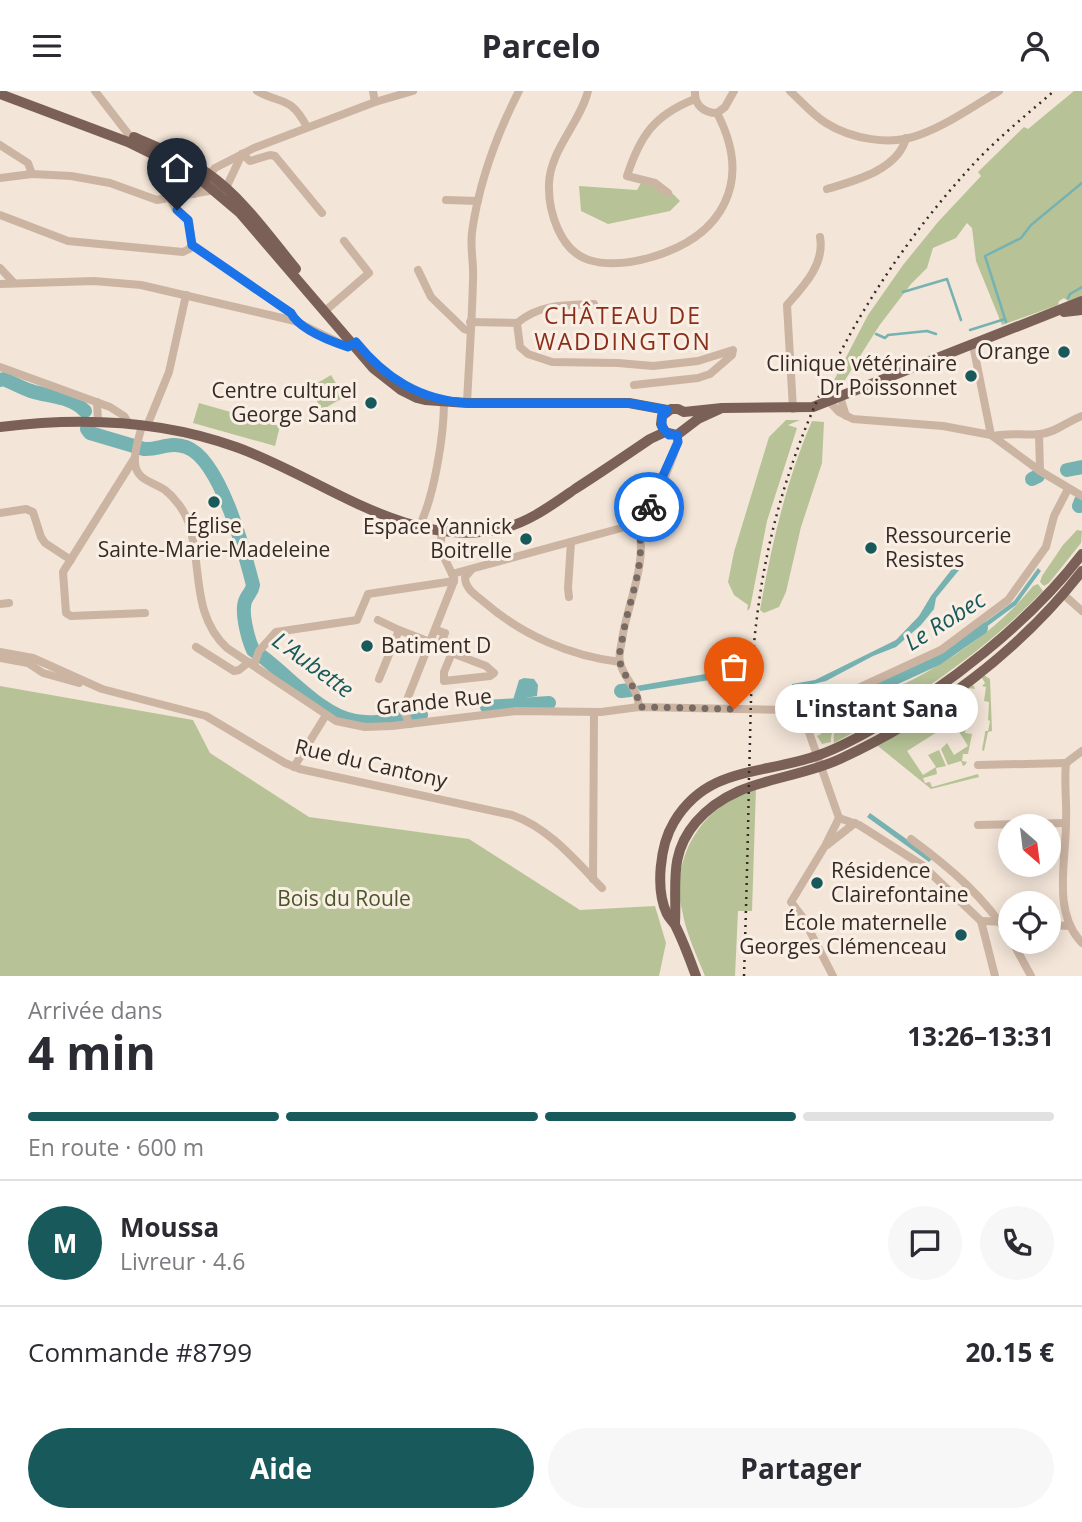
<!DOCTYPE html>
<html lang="fr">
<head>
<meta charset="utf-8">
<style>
  :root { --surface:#fff; --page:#f7f7f7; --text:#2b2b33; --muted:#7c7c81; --line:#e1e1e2; --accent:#185a5b }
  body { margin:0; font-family:"Open Sans",sans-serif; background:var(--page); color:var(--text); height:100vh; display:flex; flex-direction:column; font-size:26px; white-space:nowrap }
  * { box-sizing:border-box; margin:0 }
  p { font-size:23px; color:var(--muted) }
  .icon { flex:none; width:38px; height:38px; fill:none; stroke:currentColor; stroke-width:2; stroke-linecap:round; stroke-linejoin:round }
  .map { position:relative; height:885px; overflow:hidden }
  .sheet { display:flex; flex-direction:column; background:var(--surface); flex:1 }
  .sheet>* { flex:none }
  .needle { width:46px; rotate:152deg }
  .fabs { position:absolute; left:998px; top:723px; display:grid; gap:14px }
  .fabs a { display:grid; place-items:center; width:63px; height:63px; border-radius:50%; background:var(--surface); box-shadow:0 4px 18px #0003; font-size:35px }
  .pin { position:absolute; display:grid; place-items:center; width:60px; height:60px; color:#fff; margin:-72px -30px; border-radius:50% 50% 50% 0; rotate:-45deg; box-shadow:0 0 7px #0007 }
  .pin .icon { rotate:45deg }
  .courier { position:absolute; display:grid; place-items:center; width:70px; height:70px; margin:-35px; border:5px solid #1a73e8; border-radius:50%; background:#fff; color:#222; box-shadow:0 2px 9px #0007 }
  .bubble { position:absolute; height:49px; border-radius:24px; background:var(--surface); box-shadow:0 4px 18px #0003; font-size:23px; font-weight:700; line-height:49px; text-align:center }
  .overview em { font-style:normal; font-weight:700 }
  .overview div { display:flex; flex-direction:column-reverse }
  .overview { display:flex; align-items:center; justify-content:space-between; height:119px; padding:0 28px }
  h1 { font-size:46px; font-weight:700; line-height:52px }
  .bar { display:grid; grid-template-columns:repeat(4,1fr); gap:10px 7px; align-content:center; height:84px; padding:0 28px }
  .bar i { height:9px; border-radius:5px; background:var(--line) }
  .bar .selected { background:var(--accent) }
  .bar p { grid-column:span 4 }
  .line { display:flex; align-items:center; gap:18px; padding:0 28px; border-top:2px solid var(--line) }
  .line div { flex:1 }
  .round { display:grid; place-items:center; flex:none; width:74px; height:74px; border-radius:37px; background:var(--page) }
  .action { display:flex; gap:14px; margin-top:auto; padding:14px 28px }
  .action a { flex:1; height:80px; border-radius:42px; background:var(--accent); color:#fff; font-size:28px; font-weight:700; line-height:80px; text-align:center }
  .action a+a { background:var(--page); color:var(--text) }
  header { display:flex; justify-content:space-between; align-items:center; height:91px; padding:0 28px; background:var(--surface); font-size:32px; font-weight:700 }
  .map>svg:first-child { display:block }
  .green { fill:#b7c397 }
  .water { fill:#75b2b1 }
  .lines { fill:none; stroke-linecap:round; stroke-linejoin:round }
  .stream { stroke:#75b2b1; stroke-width:2.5 }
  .river { stroke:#75b2b1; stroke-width:14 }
  .minor { stroke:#ccb4a3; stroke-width:8 }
  .major { stroke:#7a6056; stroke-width:10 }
  .rail { stroke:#362a26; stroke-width:2.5; stroke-dasharray:2 5; stroke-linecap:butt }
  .done { stroke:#786b64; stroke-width:7; stroke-dasharray:0 12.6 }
  .route { stroke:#1a73e8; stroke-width:9 }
  .poi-dot { fill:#185a5b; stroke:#faefe5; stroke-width:2.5 }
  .labels { text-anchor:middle; stroke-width:6; stroke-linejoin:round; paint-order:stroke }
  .poi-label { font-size:21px; fill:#362a26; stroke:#faefe5; text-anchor:end }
  .street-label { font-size:21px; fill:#362a26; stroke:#faefe5 }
  .park-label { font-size:21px; fill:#485628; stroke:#faefe5 }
  .neighbourhood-label { font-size:23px; letter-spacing:2px; fill:#8b2e19; stroke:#faefe5 }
  .water-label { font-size:23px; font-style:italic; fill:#185a5b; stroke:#faefe5 }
</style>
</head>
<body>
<header><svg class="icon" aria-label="menu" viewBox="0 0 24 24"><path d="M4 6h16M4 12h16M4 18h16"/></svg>Parcelo<svg class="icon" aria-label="person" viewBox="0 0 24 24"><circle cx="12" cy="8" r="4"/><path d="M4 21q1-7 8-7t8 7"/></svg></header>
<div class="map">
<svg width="1082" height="885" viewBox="0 0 1082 885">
  <rect width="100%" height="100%" fill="#f3e5d8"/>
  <g class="green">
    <polygon points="1074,0 1082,0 1082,205 1068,210 1064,207 1059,210 1058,214 1002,234 976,170 972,137 967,132 956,147 933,157 927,177 911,193 879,235 840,297 830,297 868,224 903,174 938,131 981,85 978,81 1024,36 1028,38"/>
    <polygon points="641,92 656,96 667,105 672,102 680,110 670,120 608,133 581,120 579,95 637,99"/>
    <polygon points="331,284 344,306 322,319 309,297"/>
    <polygon points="199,312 280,335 275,355 193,332"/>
    <polygon points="786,329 800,329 788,334 797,337 767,430 750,517 747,520 748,514 734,504 728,491 734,461 769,346"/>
    <path d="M812 330 824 331 822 372 801 436 786 501 779 516 764 522 760 519C771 456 786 390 812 330Z"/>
    <polygon points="1077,439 1082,440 1081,452 1049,492 1044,495 1040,491 1042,485 1063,454"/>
    <path d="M1038 493 1043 500C981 563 912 610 834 652 832 641 838 631 846 623 864 606 892 599 914 588 958 564 1001 535 1033 495Z"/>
    <polygon points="984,584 990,588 992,640 988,641 984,660 982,659 985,642 985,640 988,640 990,630 988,629 989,611 984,610 986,596 982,595 985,592 982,587 973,594 975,598 969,597 968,607 962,607 960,630 967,631 965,642 972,643 968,663 963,663 962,670 967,671 965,674 963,675 961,670 948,674 941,658 947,652 954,664 968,655 953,631 907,660 923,684 936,676 928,664 939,659 946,675 936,677 937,683 923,687 925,692 930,691 932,696 978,683 979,686 931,698 878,655 946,613"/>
    <polygon points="0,595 193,629 210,662 309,726 469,748 580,819 655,815 666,852 659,885 0,885"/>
    <polygon points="871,601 870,606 841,625 837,626 830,620 839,614"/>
    <path d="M829 622C842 632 830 638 831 651L822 653 817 645 821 643 823 632Z"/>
    <path d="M756 696 752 820H738L735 885H705C696 863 686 842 682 819 670 763 704 715 756 696Z"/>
  </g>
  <g class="water">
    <polygon points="959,469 964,473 936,507 934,518 921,534 896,556 873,565 826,590 792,598 792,593 815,589 896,549 919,525 931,505"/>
    <polygon points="1038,477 1041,480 1016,514 966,551 964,547 1014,510"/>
    <polygon points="711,582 710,589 640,600 636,595"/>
    <polygon points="524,587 534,588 538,594 537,605 513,609 519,589"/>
    <polygon points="870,722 933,767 929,771 867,726"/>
  </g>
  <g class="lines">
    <g class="stream">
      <polyline points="903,201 947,188 961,229"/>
      <polyline points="1068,207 1070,203 1082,196"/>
      <polyline points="1006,231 985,165 1021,147 1031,134 1082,92"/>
      <polyline points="970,239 1005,228"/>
      <polyline points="876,243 885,247 888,244 927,240 936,243"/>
    </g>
    <g class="river">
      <path d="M0 289 4 288C13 292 22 297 31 300 49 306 71 305 85 320"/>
      <path d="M87 338 90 342 144 358C159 359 170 350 186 356 220 368 244 459 253 494 252 501 249 502 246 508 240 519 248 548 253 559 284 579 319 624 355 630 376 634 400 627 421 624"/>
      <polyline points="1067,379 1082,376"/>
      <polyline points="1032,388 1038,385"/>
      <polyline points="1079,415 1081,410"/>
      <polyline points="621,600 630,599"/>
      <polyline points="864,601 936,568 981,537"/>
      <polyline points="487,616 549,612"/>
    </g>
    <g class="minor">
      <polyline points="95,0 129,44"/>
      <path d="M257 0C282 14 290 4 307 36"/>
      <polyline points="373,0 375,11"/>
      <path d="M588 0C580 32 550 59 549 93 548 120 560 160 589 169 609 175 632 172 652 166 723 145 753 91 717 22"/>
      <path d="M695 0C694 14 704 22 717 22"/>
      <path d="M790 0C801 10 813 24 826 32 851 48 891 55 919 44 947 34 974 15 999 0"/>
      <polyline points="717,22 725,16 734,0"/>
      <polyline points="0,54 28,72 32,83"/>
      <polyline points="242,63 250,70 270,64 275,65 322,122"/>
      <polyline points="0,87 32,83 71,85 110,92 157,109 226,97 242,63"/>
      <path d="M827 98C854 90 898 79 906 47"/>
      <path d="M668 102 655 92 627 85C640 45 654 24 695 8"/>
      <polyline points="194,103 215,77 254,57 375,11 413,0"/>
      <polyline points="170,107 175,117 189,129 192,154 291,222 295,230"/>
      <polyline points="446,109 478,110"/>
      <polyline points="0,124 68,150 183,161 189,158 192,154"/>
      <polyline points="0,177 14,192"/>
      <polyline points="418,179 431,206 464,238 470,240"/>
      <polyline points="0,193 94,190 141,194 295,230 348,256 356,251"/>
      <polyline points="325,220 369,182 344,150"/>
      <polyline points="470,231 517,232 520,256 528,263 552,271 618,272 653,275 698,270 733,259 732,264 710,283 698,287 634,294"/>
      <path d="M517 232C540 213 565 214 594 213"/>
      <polyline points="973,254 991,344"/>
      <polyline points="0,276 110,316 124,325 130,334"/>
      <polyline points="840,306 846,325"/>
      <polyline points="829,310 839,321 853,328 943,335 991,344 1040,380 1082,405"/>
      <polyline points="97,311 98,330"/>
      <path d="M467 312C469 271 472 230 473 189 474 173 470 158 472 141 479 91 496 45 519 0"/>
      <path d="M793 318 787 214C804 195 825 173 820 146"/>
      <path d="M142 335C139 346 134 360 135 372 136 389 153 391 165 399 174 406 184 419 188 430 203 473 190 523 227 557L336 630 365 636 392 635 516 620 601 621 639 616 790 619 797 622 805 630 839 727"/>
      <polyline points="147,335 169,281 186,204"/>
      <polyline points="1039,343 1040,380"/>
      <path d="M994 345C1012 341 1024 345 1040 343 1055 342 1068 330 1082 325"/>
      <polyline points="134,368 63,481 66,522 71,525 145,522"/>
      <polyline points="0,422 26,418 33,421 41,446 45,452 71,469"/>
      <path d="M419 436C434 406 444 345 444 311"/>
      <polyline points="442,440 440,458 454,487"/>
      <path d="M472 478 465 486C465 498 476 504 484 511 522 544 570 565 620 571"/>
      <polyline points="452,483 625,436 637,431"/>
      <polyline points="1063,503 1082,520"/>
      <polyline points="569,506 568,497 571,451"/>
      <polyline points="0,513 9,512"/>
      <polyline points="378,529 399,539"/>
      <polyline points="440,555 452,562 444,581 444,590 490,585 494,582 486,575 452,562"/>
      <polyline points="196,556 234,580 239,579 249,571"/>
      <path d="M0 561 33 567 102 598 206 625 285 672 300 678 512 724C549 737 575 769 602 797"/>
      <polyline points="0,567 28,572 43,582 79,592"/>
      <polyline points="254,574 259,560 276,541 357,529 368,503 454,490"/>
      <polyline points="379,588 399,539 440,555 445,542 436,539"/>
      <path d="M639 616C638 596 623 587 620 571 618 565 621 556 622 549 627 512 650 469 637 431 657 410 669 378 678 351L677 344"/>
      <polyline points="410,633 403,619 454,490"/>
      <polyline points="808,636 822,617 830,610 941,559 1008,509 1046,456 1054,425 1068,398"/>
      <path d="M1082 660 1066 672C1064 692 1067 712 1066 732 1066 771 1052 821 1082 852"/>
      <polyline points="978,674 1066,672"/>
      <polyline points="294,676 326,624"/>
      <polyline points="839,727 859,734 922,774 981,830 995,885"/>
      <polyline points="978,734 1066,732"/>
      <path d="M911 748C949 776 986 807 1010 847"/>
      <polyline points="827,754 855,732"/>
      <polyline points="593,788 594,621"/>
      <polyline points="981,830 1010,831"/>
      <polyline points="1048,834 1070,835"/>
      <polyline points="1012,850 1031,885"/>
      <polyline points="833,885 803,827 791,811 825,755 839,727"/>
    </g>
    <g class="major">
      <polyline points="0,3 128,51 195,84 240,122 373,277 401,299 417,307 425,309 467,312 629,312 667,319"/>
      <path d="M134 46C159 57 185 67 207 82 242 106 269 145 296 178"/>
      <polyline points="1064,221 1082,219"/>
      <polyline points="722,317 698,328 677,344 665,341 661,333 662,325 671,318 678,318 684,321 722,317 813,316 1082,210"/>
      <path d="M0 336C79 326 161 329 236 356 321 386 406 459 500 438 528 432 552 414 575 398 600 382 625 365 650 348L665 341"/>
      <path d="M675 833C677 794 668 764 696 731 735 686 790 691 840 668 931 626 1020 560 1082 480"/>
      <path d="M696 885C690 869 684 852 676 836 674 831 669 828 667 823 655 798 660 754 674 731 708 674 765 684 819 664 836 658 855 648 871 639 946 597 1030 531 1082 463"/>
    </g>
    <path class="rail" d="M744 885C746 818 748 751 749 684 751 631 750 578 757 526 777 358 856 203 968 79 994 50 1025 25 1054 0"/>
  </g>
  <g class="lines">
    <path class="done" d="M649 416 637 431C649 469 627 512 622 550 621 556 618 566 620 571 623 587 638 595 639 616L734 618"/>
    <path class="route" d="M177 119 188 129 192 154 291 222C299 238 330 250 348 256L356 251C385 287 420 309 467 312H629L667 319 662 325V336L669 344H677L678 351 649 416"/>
  </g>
  <g class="poi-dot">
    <circle cx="1064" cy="261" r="7"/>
    <circle cx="971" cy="285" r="7"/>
    <circle cx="371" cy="312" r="7"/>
    <circle cx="214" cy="411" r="7"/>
    <circle cx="526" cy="448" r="7"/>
    <circle cx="871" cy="457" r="7"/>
    <circle cx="367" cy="555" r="7"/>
    <circle cx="817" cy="792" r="7"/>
    <circle cx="961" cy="844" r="7"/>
  </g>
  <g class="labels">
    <g class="poi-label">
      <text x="1050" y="268">Orange</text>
      <text x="957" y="280">Clinique vétérinaire<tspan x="957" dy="24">Dr Poissonnet</tspan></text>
      <text x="357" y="307">Centre culturel<tspan x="357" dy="24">George Sand</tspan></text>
      <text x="214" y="442" text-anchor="middle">Église<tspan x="214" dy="24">Sainte-Marie-Madeleine</tspan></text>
      <text x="512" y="443">Espace Yannick<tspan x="512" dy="24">Boitrelle</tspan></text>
      <text x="885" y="452" text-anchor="start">Ressourcerie<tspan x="885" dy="24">Resistes</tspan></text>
      <text x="381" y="562" text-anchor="start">Batiment D</text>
      <text x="831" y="787" text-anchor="start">Résidence<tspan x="831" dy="24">Clairefontaine</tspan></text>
      <text x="947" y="839">École maternelle<tspan x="947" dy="24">Georges Clémenceau</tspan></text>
    </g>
    <g class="street-label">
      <text transform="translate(434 611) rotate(-6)" y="7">Grande Rue</text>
      <text transform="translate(371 673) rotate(13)" y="7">Rue du Cantony</text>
    </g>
    <g class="park-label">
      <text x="344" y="815">Bois du Roule</text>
    </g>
    <g class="neighbourhood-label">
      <text x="623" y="233">CHÂTEAU DE<tspan x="623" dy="26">WADDINGTON</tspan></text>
    </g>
    <g class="water-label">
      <text transform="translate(945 530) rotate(-32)" y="8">Le Robec</text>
      <text transform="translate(313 574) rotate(36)" y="8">L'Aubette</text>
    </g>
  </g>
</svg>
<div class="fabs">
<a><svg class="needle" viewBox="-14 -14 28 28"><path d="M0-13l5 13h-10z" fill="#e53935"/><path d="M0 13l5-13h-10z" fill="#7c7c81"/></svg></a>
<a><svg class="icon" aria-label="locate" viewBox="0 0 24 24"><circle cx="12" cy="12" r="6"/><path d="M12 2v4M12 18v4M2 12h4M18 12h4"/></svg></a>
</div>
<div class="pin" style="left:734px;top:618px;background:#ea580c"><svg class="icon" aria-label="bag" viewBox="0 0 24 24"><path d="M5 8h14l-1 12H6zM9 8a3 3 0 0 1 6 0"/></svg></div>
<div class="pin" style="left:177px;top:119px;background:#1f2937"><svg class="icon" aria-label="home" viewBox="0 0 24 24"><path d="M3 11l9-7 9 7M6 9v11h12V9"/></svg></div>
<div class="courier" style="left:649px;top:416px"><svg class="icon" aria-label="bike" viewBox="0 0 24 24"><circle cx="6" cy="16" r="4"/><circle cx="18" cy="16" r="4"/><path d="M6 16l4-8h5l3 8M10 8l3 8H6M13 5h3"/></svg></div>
<div class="bubble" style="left:775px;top:593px;width:203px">L'instant Sana</div>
</div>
<section class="sheet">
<div class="overview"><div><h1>4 min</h1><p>Arrivée dans</p></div><em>13:26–13:31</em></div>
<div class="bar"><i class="selected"></i><i class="selected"></i><i class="selected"></i><i></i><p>En route · 600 m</p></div>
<div class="line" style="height:126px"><b class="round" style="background:var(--accent);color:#fff">M</b><div><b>Moussa</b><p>Livreur · 4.6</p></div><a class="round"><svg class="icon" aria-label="chat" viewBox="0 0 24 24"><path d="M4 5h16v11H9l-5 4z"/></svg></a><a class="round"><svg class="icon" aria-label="phone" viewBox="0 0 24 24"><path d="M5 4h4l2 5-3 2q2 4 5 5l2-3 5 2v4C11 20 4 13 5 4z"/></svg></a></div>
<div class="line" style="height:91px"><div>Commande #8799</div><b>20.15 €</b></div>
<div class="action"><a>Aide</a><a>Partager</a></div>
</section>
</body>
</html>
